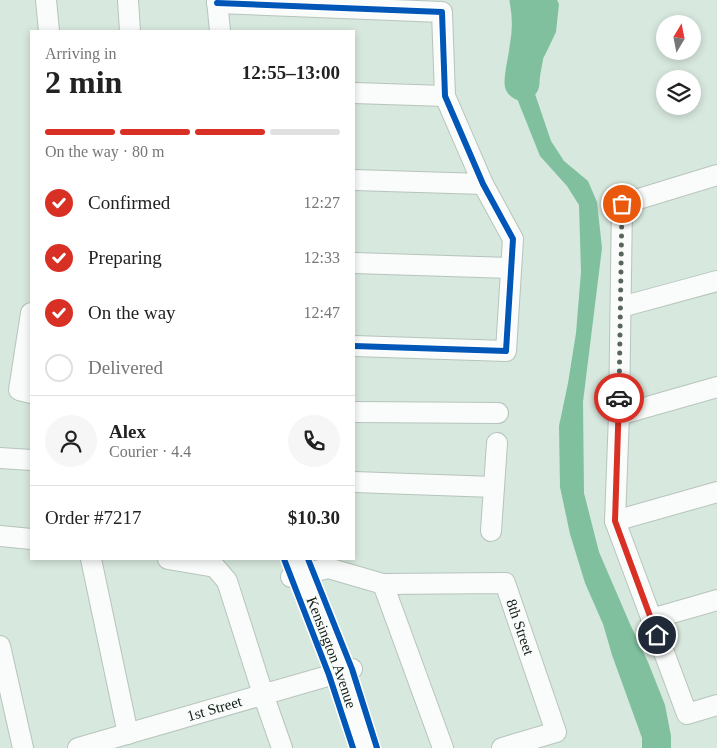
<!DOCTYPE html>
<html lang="en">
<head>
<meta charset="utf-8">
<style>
  :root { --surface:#fff; --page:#f6f6f6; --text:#222; --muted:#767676; --line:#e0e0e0; --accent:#d93025 }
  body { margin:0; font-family:"Times New Roman",serif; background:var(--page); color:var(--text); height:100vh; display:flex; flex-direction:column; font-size:19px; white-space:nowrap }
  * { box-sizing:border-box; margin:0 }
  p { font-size:16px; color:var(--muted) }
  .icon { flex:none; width:28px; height:28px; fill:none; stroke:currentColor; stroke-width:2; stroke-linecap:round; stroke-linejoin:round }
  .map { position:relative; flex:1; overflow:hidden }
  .side { position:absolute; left:30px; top:30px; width:325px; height:530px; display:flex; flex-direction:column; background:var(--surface); border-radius:0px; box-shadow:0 2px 8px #0003 }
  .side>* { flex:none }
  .needle { width:32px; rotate:10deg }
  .buttons { position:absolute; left:656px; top:15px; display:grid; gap:10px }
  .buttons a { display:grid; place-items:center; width:45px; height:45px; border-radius:50%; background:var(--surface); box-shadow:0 2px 8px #0003; font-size:25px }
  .pin { position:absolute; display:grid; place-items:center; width:42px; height:42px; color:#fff; margin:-21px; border:2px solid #fff; border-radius:50%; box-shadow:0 1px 5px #0007 }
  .courier { position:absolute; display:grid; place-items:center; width:50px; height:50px; margin:-25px; border:4px solid #d93025; border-radius:50%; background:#fff; color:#222; box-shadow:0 1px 6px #0007 }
  .head em { font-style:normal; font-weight:800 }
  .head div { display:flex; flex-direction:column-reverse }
  .head { display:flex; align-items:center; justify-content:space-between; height:85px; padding:0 15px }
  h1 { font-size:32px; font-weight:800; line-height:38px }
  .bar { display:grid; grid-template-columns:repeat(4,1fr); gap:8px 5px; align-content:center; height:60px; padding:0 15px }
  .bar i { height:6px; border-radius:4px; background:var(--line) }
  .bar .active { background:var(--accent) }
  .bar p { grid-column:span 4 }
  .line { display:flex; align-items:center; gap:12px; padding:0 15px; border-top:1px solid var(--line) }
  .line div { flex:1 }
  .round { display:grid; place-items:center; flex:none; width:52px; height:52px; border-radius:26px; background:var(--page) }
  ol { padding:0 15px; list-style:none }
  li { display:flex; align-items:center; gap:15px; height:55px }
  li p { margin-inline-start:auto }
  li .icon { padding:5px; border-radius:50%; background:var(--accent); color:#fff; stroke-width:4 }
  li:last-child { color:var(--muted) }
  li i { width:28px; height:28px; border:2px solid var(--line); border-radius:50% }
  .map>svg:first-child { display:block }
  .water { fill:#80c09e }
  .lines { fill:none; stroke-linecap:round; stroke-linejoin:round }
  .river { stroke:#80c09e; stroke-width:35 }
  .minor-casing { stroke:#b7c4bc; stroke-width:22 }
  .minor { stroke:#f9fcfa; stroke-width:20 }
  .cycleway-casing { stroke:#fff; stroke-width:9 }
  .cycleway { stroke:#0057b8; stroke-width:6 }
  .done { stroke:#58655d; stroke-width:5; stroke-dasharray:0 9 }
  .route { stroke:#d93025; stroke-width:6 }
  .labels { text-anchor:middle; stroke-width:4; stroke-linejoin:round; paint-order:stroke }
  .street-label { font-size:15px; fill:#131e18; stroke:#fff }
</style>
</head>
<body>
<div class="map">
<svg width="717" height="748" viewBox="0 0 717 748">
  <rect width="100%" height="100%" fill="#d7e8de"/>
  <polygon class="water" points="531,0 557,0 559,4 556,32 545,55 534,72 534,91 551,141 564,161 588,181 597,202 602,248 583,402 584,493 599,552 630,624 648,662 665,705 671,736 671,748 642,748 642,738 612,655 603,624 585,583 570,534 560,487 559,426 568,383 576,333 581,272 579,205 567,186 540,156 518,101 512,81 517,58 529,34 533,8"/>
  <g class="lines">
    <path class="river" d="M522 83C522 71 526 60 527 48 530 33 530 15 527 0"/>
    <defs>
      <g id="minor">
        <polyline points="46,0 49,31"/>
        <polyline points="128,0 130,31"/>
        <polyline points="217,0 220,31"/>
        <polyline points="217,3 442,12 445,96 483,184 513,239 506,351 354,346"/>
        <polyline points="354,93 445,96"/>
        <polyline points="717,175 622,204 619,415 615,521 687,714 717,705"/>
        <polyline points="354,180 483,184"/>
        <polyline points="354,263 511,268"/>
        <polyline points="621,307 717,281"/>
        <polyline points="31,313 19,390 31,393"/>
        <polyline points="354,412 498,413"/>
        <polyline points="619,415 717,387"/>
        <polyline points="0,458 31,460"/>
        <polyline points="354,482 494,487"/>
        <polyline points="615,521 717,492"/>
        <polyline points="491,531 497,443"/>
        <polyline points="0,536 31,539"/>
        <polyline points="91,559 128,734"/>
        <polyline points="168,559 215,567 227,581 263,694 282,748"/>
        <path id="s1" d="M296 559 340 672 365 748"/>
        <path id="s2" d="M291 577 328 568 383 584 505 583 556 732 502 748"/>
        <polyline points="383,584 443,748"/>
        <polyline points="651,619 717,600"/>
        <polyline points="0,646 23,748"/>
        <path id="s3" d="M78 748 352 669"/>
      </g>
    </defs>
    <use href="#minor" class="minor-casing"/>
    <use href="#minor" class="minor"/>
    <defs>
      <g id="cycleway">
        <polyline points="217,3 442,12 445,96 483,184 513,239 506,351 354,346"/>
        <polyline points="284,559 329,675 353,748"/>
        <polyline points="308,559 352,669 377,748"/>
      </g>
    </defs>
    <use href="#cycleway" class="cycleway-casing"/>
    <use href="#cycleway" class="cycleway"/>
  </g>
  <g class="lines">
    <polyline class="done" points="619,398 622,204"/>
    <polyline class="route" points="619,398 615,521 657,635"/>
  </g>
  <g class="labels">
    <g class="street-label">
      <text dy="5" stroke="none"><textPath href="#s2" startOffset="264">8th Street</textPath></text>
      <text dy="5" stroke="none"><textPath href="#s1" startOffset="100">Kensington Avenue</textPath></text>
      <text dy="5" stroke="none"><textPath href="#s3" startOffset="142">1st Street</textPath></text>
    </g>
  </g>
</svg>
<div class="buttons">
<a><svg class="needle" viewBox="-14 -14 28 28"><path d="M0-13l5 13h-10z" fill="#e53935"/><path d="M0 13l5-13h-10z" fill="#767676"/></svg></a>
<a><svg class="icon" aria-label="layers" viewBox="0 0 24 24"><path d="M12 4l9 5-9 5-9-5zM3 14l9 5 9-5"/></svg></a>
</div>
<div class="pin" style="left:622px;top:204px;background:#ea580c"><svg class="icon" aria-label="bag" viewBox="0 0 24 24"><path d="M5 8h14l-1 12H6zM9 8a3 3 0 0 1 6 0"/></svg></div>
<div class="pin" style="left:657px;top:635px;background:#1f2937"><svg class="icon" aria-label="home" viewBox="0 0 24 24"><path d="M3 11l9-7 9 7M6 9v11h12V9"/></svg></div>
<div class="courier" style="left:619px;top:398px"><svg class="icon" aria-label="car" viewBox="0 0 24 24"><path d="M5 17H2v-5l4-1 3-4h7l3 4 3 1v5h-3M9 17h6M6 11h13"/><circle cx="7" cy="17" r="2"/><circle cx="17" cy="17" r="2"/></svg></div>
<section class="side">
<div class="head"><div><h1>2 min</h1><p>Arriving in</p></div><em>12:55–13:00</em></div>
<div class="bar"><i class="active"></i><i class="active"></i><i class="active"></i><i></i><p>On the way · 80 m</p></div>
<ol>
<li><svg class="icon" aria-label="check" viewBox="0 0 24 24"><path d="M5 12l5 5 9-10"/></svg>Confirmed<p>12:27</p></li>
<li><svg class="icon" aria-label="check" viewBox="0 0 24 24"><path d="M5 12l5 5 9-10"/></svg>Preparing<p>12:33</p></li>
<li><svg class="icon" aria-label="check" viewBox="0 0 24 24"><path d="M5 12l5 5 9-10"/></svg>On the way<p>12:47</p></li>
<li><i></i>Delivered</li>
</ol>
<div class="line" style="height:90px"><a class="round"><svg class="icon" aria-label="person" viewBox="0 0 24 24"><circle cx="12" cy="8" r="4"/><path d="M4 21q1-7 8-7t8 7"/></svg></a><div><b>Alex</b><p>Courier · 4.4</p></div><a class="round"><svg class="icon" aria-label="phone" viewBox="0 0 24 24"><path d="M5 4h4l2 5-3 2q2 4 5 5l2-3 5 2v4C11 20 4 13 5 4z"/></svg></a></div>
<div class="line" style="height:65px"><div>Order #7217</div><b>$10.30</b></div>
</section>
</div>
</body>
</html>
